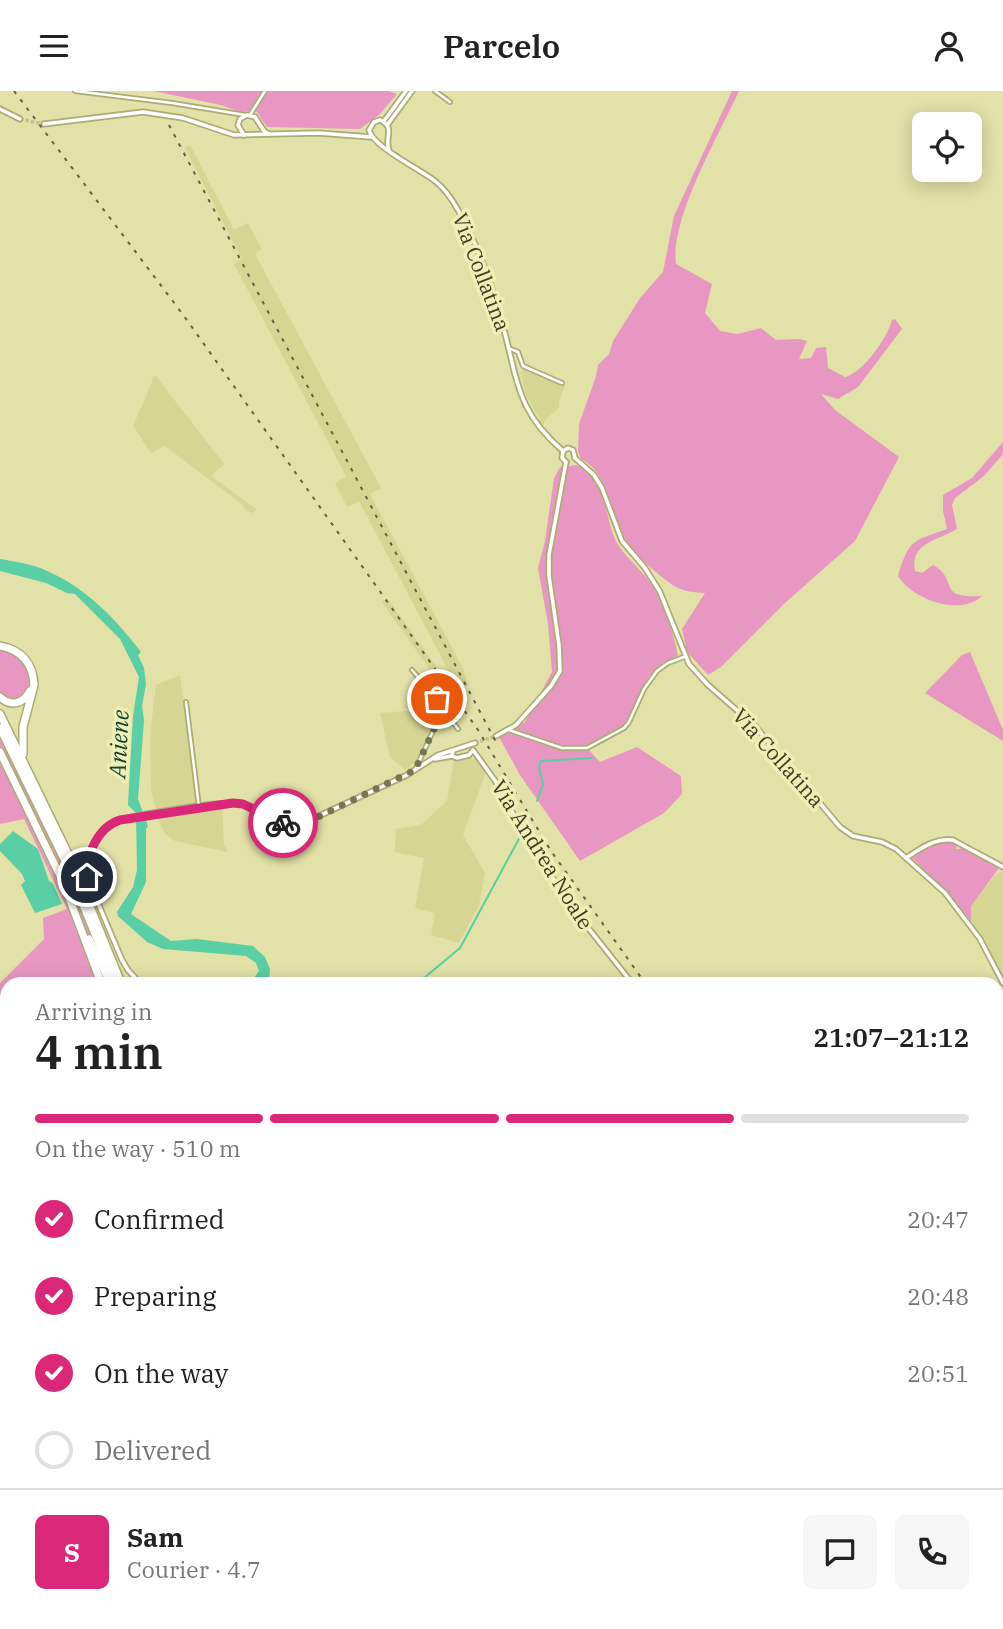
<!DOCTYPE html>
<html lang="en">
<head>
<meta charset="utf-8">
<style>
  :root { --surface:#fff; --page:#f6f6f6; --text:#222; --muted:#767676; --line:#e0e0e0; --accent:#db2777 }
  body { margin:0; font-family:"IBM Plex Serif",serif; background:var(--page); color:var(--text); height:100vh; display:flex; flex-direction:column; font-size:26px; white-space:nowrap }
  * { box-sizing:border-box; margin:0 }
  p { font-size:23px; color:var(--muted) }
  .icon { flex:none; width:38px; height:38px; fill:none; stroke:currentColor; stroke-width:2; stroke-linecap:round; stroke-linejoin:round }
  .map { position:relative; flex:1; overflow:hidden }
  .sheet { position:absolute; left:0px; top:886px; width:1004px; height:653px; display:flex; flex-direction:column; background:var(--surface); border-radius:21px 21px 0 0; box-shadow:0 4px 18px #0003 }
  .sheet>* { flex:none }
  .controls { position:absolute; left:912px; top:21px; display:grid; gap:14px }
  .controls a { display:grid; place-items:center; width:70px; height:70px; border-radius:10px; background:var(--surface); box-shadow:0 4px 18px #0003; font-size:35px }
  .pin { position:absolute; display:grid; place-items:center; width:60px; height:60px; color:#fff; margin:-30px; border:4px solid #fff; border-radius:50%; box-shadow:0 2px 7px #0007 }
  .courier { position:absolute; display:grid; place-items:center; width:70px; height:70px; margin:-35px; border:5px solid #db2777; border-radius:50%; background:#fff; color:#222; box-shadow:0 2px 9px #0007 }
  .summary em { font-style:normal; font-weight:600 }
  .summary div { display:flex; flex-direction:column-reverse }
  .summary { display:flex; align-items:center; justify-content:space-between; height:119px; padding:0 35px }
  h1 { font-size:46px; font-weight:600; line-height:52px }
  .bar { display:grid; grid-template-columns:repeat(4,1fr); gap:10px 7px; align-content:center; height:84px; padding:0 35px }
  .bar i { height:9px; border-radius:5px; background:var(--line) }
  .bar .current { background:var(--accent) }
  .bar p { grid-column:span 4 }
  .line { display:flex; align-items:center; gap:18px; padding:0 35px; border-top:2px solid var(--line) }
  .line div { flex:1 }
  .round { display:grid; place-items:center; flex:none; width:74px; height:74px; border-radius:10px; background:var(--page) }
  ol { padding:0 35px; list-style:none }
  li { display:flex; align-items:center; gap:21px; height:77px }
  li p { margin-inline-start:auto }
  li .icon { padding:7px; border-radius:50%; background:var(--accent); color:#fff; stroke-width:4 }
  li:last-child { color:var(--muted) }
  li i { width:38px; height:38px; border:4px solid var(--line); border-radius:50% }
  header { display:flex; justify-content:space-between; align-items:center; height:91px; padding:0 35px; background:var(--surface); font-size:32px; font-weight:600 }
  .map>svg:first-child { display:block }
  .built { fill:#d7d594 }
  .green { fill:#e797c2 }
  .water { fill:#5acea5 }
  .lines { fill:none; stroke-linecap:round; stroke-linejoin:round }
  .stream { stroke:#5acea5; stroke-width:2 }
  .tertiary-tunnel { stroke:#c1c08d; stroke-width:3.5; stroke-dasharray:3.5 2; stroke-linecap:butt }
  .minor-casing { stroke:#adac74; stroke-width:6 }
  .tertiary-casing { stroke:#adac74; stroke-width:7 }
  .motorway-casing { stroke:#adac74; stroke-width:10 }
  .minor { stroke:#fff; stroke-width:2.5 }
  .tertiary { stroke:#fff; stroke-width:3.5 }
  .motorway { stroke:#fff; stroke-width:7 }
  .rail { stroke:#636243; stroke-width:2; stroke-dasharray:3.5 7; stroke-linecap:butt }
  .motorway-bridge-casing { stroke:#adac74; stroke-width:10; stroke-linecap:butt }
  .motorway-bridge { stroke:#fff; stroke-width:7 }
  .done { stroke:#777653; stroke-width:7; stroke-dasharray:0 12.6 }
  .route { stroke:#db2777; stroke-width:9 }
  .labels { text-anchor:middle; stroke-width:7; stroke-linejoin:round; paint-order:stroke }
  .street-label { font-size:21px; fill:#3d3d26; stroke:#efeeb4 }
  .water-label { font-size:23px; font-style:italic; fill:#0d4130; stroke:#efeeb4 }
</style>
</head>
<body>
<header><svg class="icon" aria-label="menu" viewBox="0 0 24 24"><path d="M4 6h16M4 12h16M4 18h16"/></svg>Parcelo<svg class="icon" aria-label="person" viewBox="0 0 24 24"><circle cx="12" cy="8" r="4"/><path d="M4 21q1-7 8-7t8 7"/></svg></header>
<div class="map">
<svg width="1003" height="1538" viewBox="0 0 1003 1538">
  <rect width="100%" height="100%" fill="#e2e1a7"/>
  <g class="built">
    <polygon points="190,54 234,139 248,132 262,158 255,163 381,397 370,403 464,579 468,594 463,597 455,592 359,410 347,416 335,392 346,385 234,173 242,168 185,57"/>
    <polygon points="524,279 565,295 559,309 559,317 547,327 541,337 536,331 540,328 527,306 520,281"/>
    <polygon points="155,284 224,373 211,385 256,418 253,422 246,420 243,414 165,355 151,362 133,335"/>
    <polygon points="387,507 456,603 450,607 382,511"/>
    <polygon points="180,584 197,718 222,716 224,754 228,761 175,750 165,743 159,730 151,700 150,645 156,594"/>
    <polygon points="431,618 436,619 434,629 415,671 405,679 390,666 380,622"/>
    <polygon points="471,667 478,669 486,681 463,744 485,782 479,814 459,852 431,844 435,822 415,817 424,767 395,761 396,738 421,734 447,710 454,669"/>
    <polygon points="1003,780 1003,884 1002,884 971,830 971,815 994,785"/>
    <polygon points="1003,922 1003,1091 998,1094 998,926"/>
    <polygon points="0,1113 7,1129 7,1389 0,1394"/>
    <polygon points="7,1396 7,1493 0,1499 0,1401"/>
  </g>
  <g class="green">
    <polygon points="153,0 388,0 397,3 380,23 360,38 267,36 256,20 240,21 221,14"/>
    <path d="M732 0H739C719 44 670 127 676 173L712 193 705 222 720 240 737 243 761 237 776 249 799 248 807 250 799 268 811 267 816 257 826 256 828 277 845 286C863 282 888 246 892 229L895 228 902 238 858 296 838 308 821 303 835 319 899 366 855 450 786 511 721 576 708 584 687 561 682 538 705 502C681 501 675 497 657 482 646 473 635 464 627 451 610 426 611 384 581 368L578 361 579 333 596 285 598 274 609 263 613 250 640 207 663 181 674 125Z"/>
    <path d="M1003 351V363L984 385 955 407 952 414 957 438C939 449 909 452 915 480L922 482 933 474C960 489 935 508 982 505 960 526 912 508 898 485 910 447 912 451 947 438L943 420V404L972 387Z"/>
    <path d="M576 374C609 385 603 427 617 452 626 467 642 479 652 494 665 514 673 541 678 565L662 572 649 585 626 635 587 657 600 671 637 656 681 685 682 703 664 722 580 770 520 684 499 646 525 631 552 581 548 533 538 477 545 450 554 387 560 376Z"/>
    <path d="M0 559C21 564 34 580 27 602L14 611 0 603Z"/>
    <polygon points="970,561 1003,639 1003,650 925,602 962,564"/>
    <path d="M0 618C45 707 93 797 124 892H7V1008L2 994H0V930L3 927 0 921V892L44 848 43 827 67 818 24 728 0 733Z"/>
    <polygon points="947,750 957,754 956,758 963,757 999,777 971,815 971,830 945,800 912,767 914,764 936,751"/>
    <polygon points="7,1493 7,1531 531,1531 525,1538 0,1538 0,1499"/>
  </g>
  <g class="water">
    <path d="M0 468C16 471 33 473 47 480 85 496 116 528 141 561L138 564 144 577 146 593 142 615 144 629 138 708 148 735 146 738V791L131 823 171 850 197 848 253 855 265 866 270 878 269 892H250L259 880 256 872 246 865 163 858 147 851 118 825 117 821 133 796 137 779 136 722 128 714 133 625 139 586 120 548 75 503 67 502 46 492 0 480Z"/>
    <polygon points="13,740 38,758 49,790 53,793 62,813 35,822 21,794 25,790 22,783 0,760 0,753"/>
  </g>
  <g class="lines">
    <g class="stream">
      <polyline points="537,710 543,693 539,676 541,670 593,667"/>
      <polyline points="525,737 527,733"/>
      <polyline points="418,892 460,857 521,744"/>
    </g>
    <g class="tertiary-tunnel">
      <polyline points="20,28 44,33"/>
      <polyline points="475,652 496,645"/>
    </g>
    <defs>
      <g id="minor">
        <polyline points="75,0 172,12 245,24"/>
        <polyline points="435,0 450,11"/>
        <polyline points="250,24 265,0"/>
        <polyline points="508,257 518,261 523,275 562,292"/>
        <polyline points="412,579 437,608"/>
        <circle cx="440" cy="612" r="5"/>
        <polyline points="186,611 199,716"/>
        <polyline points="442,617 458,638"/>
        <polyline points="509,639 562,657 587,657 624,637 629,631 644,598 657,580 668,572 684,566"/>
        <polyline points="416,677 434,638 439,617"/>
        <polyline points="0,1108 7,1125"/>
        <polyline points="998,1118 1002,1128 1001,1135"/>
        <polyline points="0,1266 7,1277"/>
        <polyline points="0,1386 7,1381"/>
        <polyline points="0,1397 7,1392"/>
        <polyline points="998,1445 1003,1445"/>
        <polyline points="998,1478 1003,1481"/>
        <polyline points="998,1521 1003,1518"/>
        <polyline points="998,1523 1003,1533"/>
        <polyline points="407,1531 411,1538"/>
        <polyline points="629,1531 631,1538"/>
        <polyline points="747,1531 748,1538"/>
        <polyline points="770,1531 771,1538"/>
        <polyline points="27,1538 32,1536 40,1538"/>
        <polyline points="963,1538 967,1532"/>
      </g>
      <g id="tertiary">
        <polyline points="0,18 20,28"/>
        <polyline points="384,30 406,0"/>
        <polyline points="44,33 143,21 183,27 234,44 318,42 371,46"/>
        <polyline points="388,33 412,0"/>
        <polyline points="244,44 238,34 240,28 247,24 255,26 264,40 269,43"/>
        <path d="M389 60C384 47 396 36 380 29L374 31 369 39C373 56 420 78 435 90 445 98 452 108 458 119 477 152 491 192 501 228 518 286 514 318 563 360"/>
        <polyline points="563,360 568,357 573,359 575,367"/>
        <polyline points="563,360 562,367 566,371"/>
        <polyline points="575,367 594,384 602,397 622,450 645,477 660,501 689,573 708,594 756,636 840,736 853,745 882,751 896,758 945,802 980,848 1003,892"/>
        <polyline points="496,645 516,634 551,595 560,580 559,554 549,485 549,464 566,371"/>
        <polyline points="473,659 496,691 520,736 570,814 632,892"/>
        <polyline points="453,660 452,665 457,667 469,664 473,659"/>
        <polyline points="435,668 452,665"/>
        <path d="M906 767C921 757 935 747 953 749L1003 776"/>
        <path d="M140 892 128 879 122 869 87 786C85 769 95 742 110 733 125 724 212 712 233 712L243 713 283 732 306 731 407 684 438 664 475 652"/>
        <polyline points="0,986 3,992 0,997"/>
        <polyline points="998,1159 1003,1153"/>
        <polyline points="998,1267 1003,1276"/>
        <polyline points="998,1389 1003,1385"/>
        <polyline points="912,1531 924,1538"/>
        <polyline points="646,1538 670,1531"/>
        <polyline points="828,1538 833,1531"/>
      </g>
      <g id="motorway">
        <path d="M0 555C21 559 33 572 34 594L23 636V663"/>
        <path d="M0 606C11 616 23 613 30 600"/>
        <polyline points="0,623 72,771 121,892"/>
        <polyline points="0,637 66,772 115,892"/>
        <polyline points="0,661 64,793 101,892"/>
        <polyline points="89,848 110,892"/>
        <polyline points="1002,1138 1003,1139"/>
        <polyline points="998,1162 1003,1161"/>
        <polyline points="998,1203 1003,1201"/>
        <polyline points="998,1211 1003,1209"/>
        <polyline points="998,1250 1003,1246"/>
        <polyline points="415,1531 419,1538"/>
        <polyline points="425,1531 435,1538"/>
        <polyline points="443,1531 454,1538"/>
        <polyline points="455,1531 466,1538"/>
        <polyline points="567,1531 572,1538"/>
        <polyline points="582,1531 583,1538"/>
        <polyline points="528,1538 533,1531"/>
        <polyline points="535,1538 540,1531"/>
        <polyline points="544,1538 549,1531"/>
      </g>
    </defs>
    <use href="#minor" class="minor-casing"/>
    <use href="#tertiary" class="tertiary-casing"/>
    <use href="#motorway" class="motorway-casing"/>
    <use href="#minor" class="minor"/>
    <use href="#tertiary" class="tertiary"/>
    <use href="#motorway" class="motorway"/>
    <g class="rail">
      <polyline points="14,0 184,225 433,575 478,639 551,760 645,892"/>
      <polyline points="169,34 496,651"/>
    </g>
    <defs>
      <polyline id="motorway-bridge" points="450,1538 455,1531"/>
    </defs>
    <use href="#motorway-bridge" class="motorway-bridge-casing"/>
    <use href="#motorway-bridge" class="motorway-bridge"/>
  </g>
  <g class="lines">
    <polyline class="done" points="283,732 303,732 318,726 415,679 434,638 439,617 435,612 437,608"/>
    <path class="route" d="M87 786C85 765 98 736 120 729L233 712 243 713 283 732"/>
  </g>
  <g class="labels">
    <g class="street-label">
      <text transform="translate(481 181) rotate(69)" y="7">Via Collatina</text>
      <text transform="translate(778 667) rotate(48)" y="7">Via Collatina</text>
      <text transform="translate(542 764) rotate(58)" y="7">Via Andrea Noale</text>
    </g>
    <g class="water-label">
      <text transform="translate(119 653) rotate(-87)" y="8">Aniene</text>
    </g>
  </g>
</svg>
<div class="controls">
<a><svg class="icon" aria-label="locate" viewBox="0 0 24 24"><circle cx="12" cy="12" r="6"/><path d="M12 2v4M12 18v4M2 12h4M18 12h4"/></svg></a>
</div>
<div class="pin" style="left:437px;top:608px;background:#ea580c"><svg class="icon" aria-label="bag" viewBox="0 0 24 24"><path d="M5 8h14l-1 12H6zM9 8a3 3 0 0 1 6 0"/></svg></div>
<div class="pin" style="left:87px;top:786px;background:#1f2937"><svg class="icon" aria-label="home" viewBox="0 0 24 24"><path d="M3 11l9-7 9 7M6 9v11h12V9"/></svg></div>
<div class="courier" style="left:283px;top:732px"><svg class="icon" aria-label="bike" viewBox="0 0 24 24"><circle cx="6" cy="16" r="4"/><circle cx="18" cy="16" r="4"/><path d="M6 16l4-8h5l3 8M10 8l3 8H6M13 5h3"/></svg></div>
<section class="sheet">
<div class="summary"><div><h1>4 min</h1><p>Arriving in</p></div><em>21:07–21:12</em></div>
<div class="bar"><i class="current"></i><i class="current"></i><i class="current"></i><i></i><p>On the way · 510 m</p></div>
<ol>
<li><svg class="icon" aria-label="check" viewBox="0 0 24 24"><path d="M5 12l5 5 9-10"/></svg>Confirmed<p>20:47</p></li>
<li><svg class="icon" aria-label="check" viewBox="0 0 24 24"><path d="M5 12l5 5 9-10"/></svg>Preparing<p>20:48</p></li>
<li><svg class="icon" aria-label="check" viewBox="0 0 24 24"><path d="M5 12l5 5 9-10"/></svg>On the way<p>20:51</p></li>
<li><i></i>Delivered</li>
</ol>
<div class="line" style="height:126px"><b class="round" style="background:var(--accent);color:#fff">S</b><div><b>Sam</b><p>Courier · 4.7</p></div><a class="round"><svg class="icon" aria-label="chat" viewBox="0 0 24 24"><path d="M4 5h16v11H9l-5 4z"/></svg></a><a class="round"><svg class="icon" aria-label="phone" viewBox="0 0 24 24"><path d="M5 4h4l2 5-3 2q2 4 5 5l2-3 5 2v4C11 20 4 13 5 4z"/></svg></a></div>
</section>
</div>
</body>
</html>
